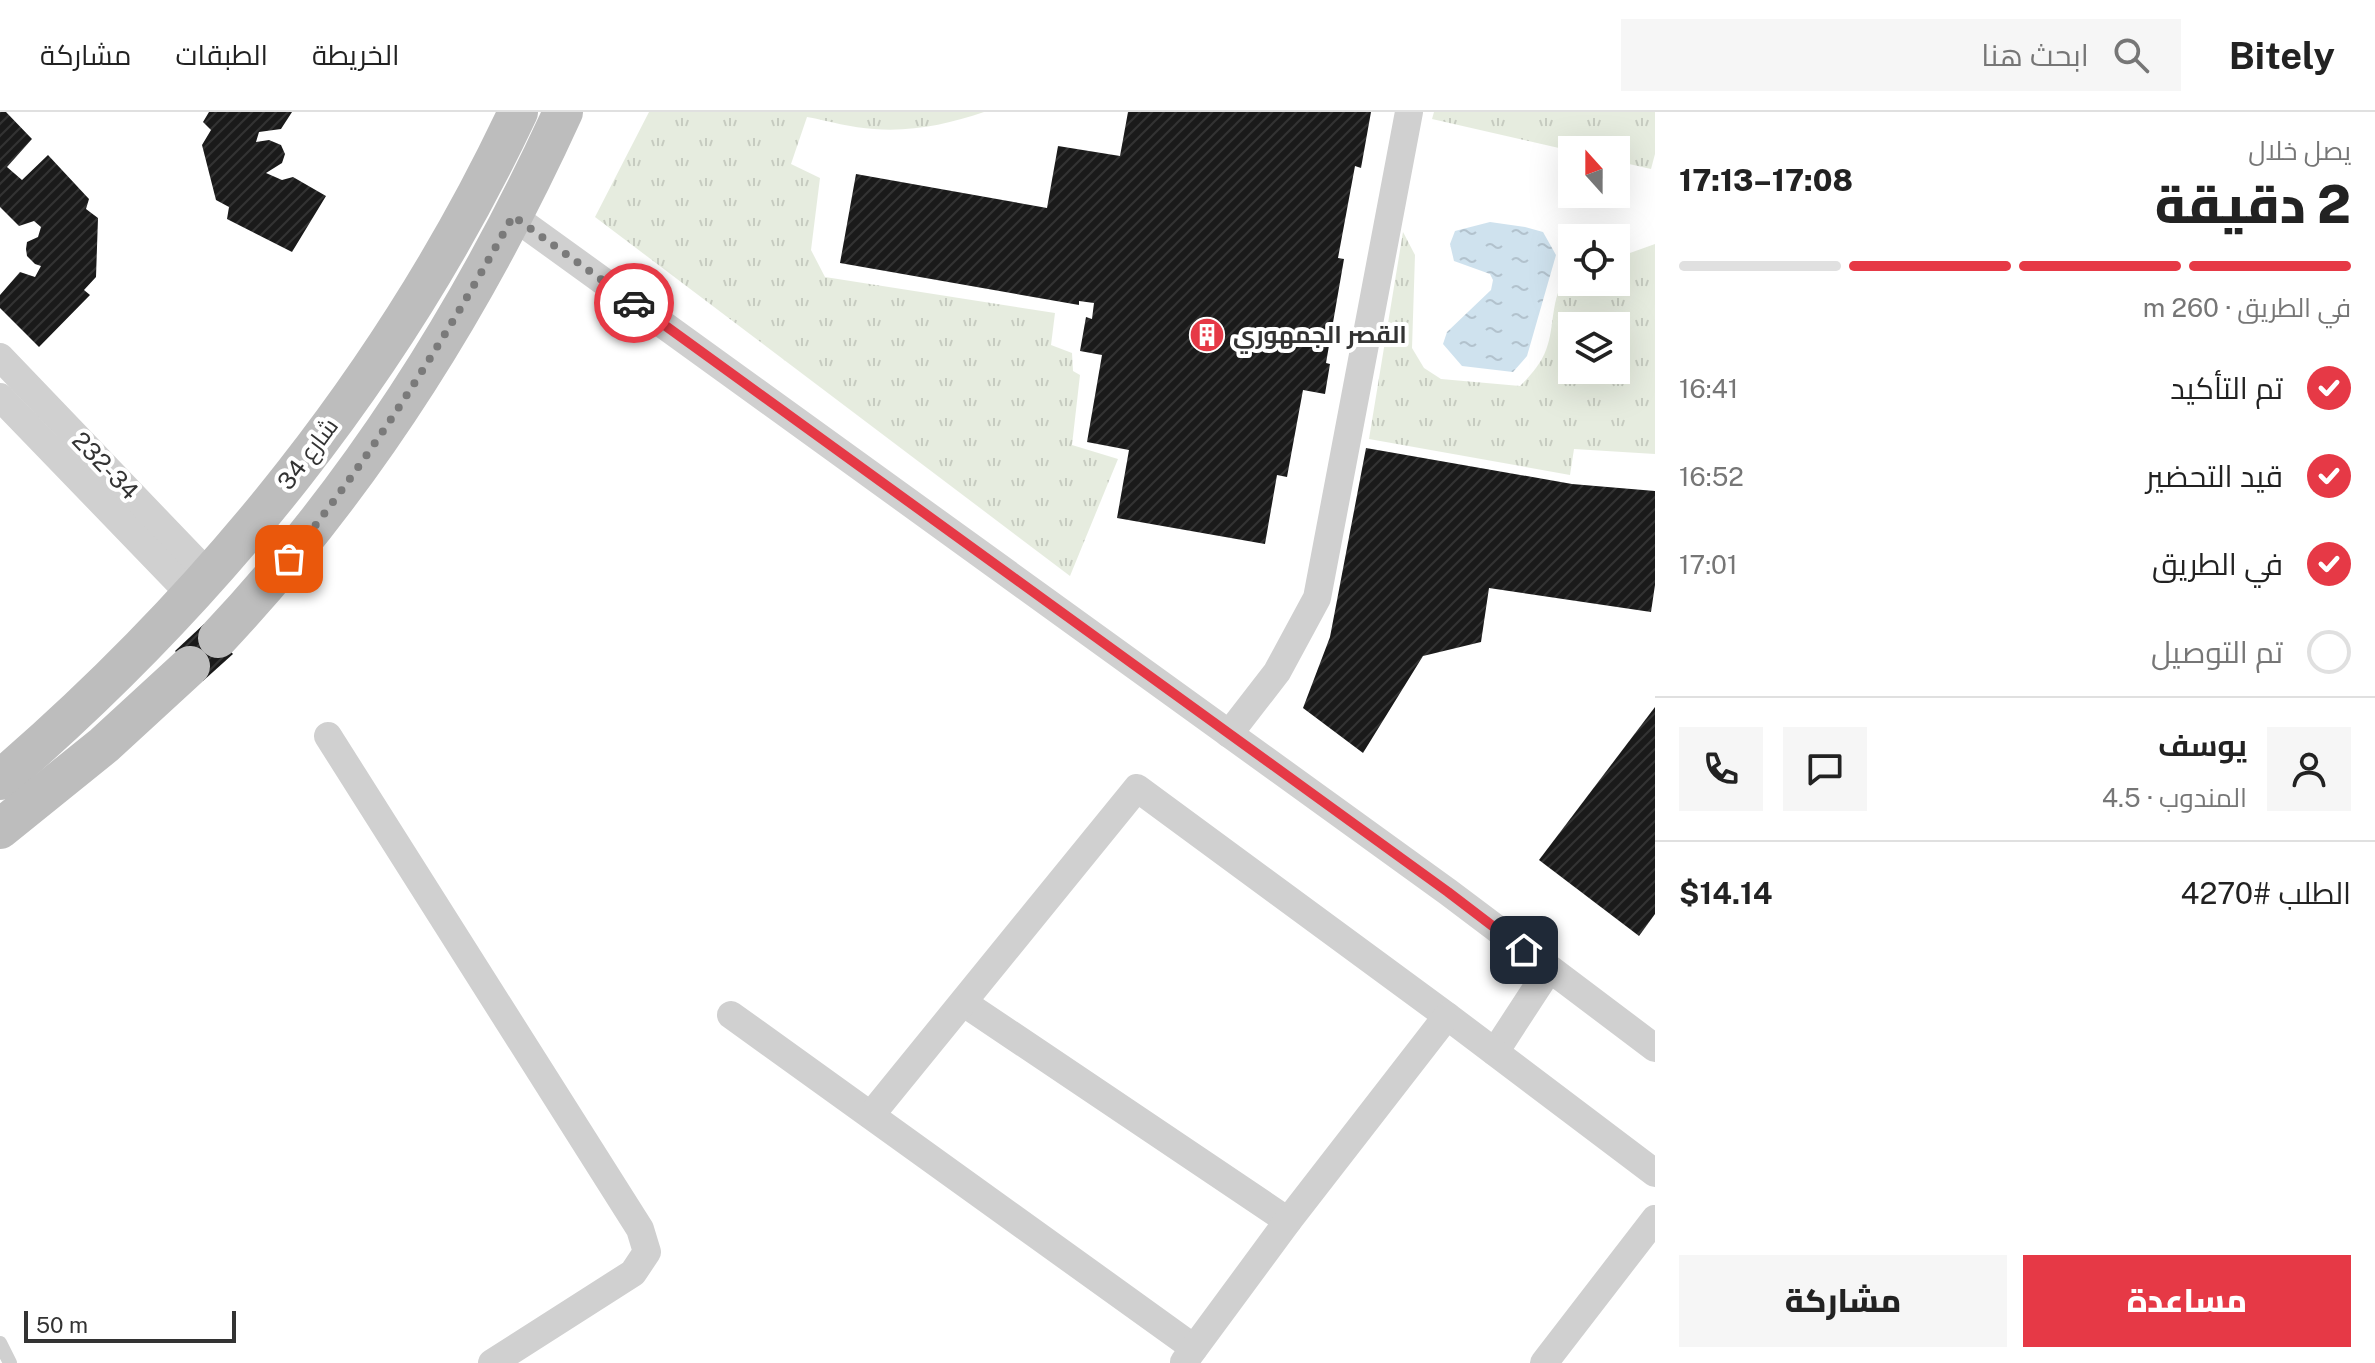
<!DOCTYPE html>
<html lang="ar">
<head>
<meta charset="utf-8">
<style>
  :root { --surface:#fff; --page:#f6f6f6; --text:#222; --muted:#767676; --line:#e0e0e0; --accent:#e63946 }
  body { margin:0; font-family:"Public Sans",Cairo,sans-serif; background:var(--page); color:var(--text); direction:rtl; height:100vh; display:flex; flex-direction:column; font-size:30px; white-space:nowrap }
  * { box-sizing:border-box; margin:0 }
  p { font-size:26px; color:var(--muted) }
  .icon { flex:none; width:44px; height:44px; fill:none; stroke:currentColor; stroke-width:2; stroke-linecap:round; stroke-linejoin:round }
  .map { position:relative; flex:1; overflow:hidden; direction:ltr }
  .details { display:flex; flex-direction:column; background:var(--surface); width:720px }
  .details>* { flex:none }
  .needle { width:52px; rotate:339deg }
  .controls { position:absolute; left:1558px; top:24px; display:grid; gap:16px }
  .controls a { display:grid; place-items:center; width:72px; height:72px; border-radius:0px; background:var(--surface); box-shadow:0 8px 32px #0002; font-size:40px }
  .scale { position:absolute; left:24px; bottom:20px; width:212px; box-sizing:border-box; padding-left:8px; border:4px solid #333; border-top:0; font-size:22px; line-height:28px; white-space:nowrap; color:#333; -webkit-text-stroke:6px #fff; paint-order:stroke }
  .pin { position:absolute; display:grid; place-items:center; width:68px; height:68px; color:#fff; margin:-34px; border-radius:16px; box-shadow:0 4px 12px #0006 }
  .courier { position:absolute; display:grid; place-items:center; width:80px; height:80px; margin:-40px; border:6px solid #e63946; border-radius:50%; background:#fff; color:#222; box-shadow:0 2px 10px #0007 }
  .summary em { font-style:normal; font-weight:800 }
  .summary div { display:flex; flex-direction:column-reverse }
  .summary { display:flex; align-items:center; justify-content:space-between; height:136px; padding:0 24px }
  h1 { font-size:52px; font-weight:800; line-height:60px }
  .bar { display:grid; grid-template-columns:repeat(4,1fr); gap:12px 8px; align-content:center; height:96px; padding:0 24px }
  .bar i { height:10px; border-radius:6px; background:var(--line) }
  .bar .active { background:var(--accent) }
  .bar p { grid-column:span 4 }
  .line { display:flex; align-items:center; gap:20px; padding:0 24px; border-top:2px solid var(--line) }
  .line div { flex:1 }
  .round { display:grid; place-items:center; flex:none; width:84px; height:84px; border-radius:0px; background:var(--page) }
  ol { padding:0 24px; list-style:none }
  li { display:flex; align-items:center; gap:24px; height:88px }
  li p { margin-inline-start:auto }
  li .icon { padding:8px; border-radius:50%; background:var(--accent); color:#fff; stroke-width:4 }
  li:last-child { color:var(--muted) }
  li i { width:44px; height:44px; border:4px solid var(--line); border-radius:50% }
  .cta { display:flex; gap:16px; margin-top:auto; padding:16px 24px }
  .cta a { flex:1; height:92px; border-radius:0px; background:var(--accent); color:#fff; font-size:32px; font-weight:800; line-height:92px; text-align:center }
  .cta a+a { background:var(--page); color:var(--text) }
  header { display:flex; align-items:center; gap:48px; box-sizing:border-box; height:112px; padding:0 40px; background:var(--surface); border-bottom:2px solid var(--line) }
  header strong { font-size:38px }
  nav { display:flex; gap:44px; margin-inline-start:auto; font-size:28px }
  .search { width:560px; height:72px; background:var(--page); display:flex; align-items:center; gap:20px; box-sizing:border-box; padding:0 28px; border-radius:0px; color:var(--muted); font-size:30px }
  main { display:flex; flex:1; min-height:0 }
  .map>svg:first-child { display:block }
  .grass { fill:url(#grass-tufts); fill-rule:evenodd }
  .water { fill:url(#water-ripples) }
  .building { fill:url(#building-hatch) }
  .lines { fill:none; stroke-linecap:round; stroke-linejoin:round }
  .service { stroke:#d0d0d0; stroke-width:14 }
  .minor { stroke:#d0d0d0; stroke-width:28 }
  .secondary { stroke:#bdbdbd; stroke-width:40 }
  .done { stroke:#7a7a7a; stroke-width:8; stroke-dasharray:0 14.4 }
  .route { stroke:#e63946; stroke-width:10 }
  .labels { text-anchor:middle; stroke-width:8; stroke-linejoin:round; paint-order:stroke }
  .poi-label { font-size:24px; font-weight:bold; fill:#333; stroke:#fff; text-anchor:start }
  .street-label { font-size:24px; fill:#333; stroke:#fff }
</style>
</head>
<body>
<header>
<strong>Bitely</strong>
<div class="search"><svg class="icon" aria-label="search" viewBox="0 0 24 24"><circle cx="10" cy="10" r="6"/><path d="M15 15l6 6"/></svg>ابحث هنا</div>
<nav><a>الخريطة</a><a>الطبقات</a><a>مشاركة</a></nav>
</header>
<main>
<section class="details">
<div class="summary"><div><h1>2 دقيقة</h1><p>يصل خلال</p></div><em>17:08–17:13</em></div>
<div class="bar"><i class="active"></i><i class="active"></i><i class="active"></i><i></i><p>في الطريق · 260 m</p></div>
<ol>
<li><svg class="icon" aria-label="check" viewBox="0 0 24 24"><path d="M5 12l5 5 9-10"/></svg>تم التأكيد<p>16:41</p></li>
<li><svg class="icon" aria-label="check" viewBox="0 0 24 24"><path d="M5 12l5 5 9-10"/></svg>قيد التحضير<p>16:52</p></li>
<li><svg class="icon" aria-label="check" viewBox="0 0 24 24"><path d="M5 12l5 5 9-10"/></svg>في الطريق<p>17:01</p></li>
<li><i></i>تم التوصيل</li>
</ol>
<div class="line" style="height:144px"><a class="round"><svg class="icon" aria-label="person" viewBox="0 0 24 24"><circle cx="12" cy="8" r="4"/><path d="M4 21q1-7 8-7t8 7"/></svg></a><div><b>يوسف</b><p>المندوب · 4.5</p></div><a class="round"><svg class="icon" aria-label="chat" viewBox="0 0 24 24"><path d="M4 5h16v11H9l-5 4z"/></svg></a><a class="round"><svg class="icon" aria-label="phone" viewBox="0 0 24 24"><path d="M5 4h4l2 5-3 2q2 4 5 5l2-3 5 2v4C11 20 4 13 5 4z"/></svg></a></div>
<div class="line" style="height:104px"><div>الطلب #4270</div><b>$14.14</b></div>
<div class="cta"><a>مساعدة</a><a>مشاركة</a></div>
</section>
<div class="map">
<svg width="1655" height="1251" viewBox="0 0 1655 1251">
  <defs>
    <pattern id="grass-tufts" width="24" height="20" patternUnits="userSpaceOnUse" patternTransform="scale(2)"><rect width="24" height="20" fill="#e6ecdf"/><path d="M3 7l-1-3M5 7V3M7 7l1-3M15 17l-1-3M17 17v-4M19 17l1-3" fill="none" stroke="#c6cbc0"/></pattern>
    <pattern id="water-ripples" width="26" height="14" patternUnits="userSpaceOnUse" patternTransform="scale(2)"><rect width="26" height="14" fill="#cfe2ee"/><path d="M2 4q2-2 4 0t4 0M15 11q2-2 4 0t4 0" fill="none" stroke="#b2c2cd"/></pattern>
    <pattern id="building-hatch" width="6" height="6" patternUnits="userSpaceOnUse" patternTransform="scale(2)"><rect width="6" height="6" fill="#1a1a1a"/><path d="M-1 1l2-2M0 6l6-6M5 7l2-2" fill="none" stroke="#333"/></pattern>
  </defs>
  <rect width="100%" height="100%" fill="#fff"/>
  <g class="grass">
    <path d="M649 0H984C949 12 912 20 874 17 852 16 829 9 807 5L791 52 820 66 811 138 825 165 1055 201 1051 233 1072 241 1073 259 1080 263 1072 333 1118 347 1070 464 595 105Z"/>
    <polygon points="1434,0 1655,0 1655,42 1651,57 1616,49 1616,38 1572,39 1432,7"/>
    <path d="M1403 120 1415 143 1412 236 1424 256 1441 267 1520 274C1530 264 1541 252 1546 238 1556 214 1549 178 1572 161V170H1616V146L1655 132V342L1574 337 1570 363 1369 327ZM1616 214V258H1572V214Z"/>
  </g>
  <polygon class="water" points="1490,110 1525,115 1543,120 1556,143 1527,244 1513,260 1462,254 1443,232 1447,220 1491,178 1493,168 1490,162 1454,149 1450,132 1455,119"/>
  <g class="building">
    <polygon points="0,0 6,0 32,27 7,55 22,68 48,43 89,87 86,97 98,106 96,165 84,178 90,183 39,235 0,196 0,183 20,160 35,165 41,154 35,152 27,144 26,137 27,130 38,125 41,115 34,109 19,114 0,95"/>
    <polygon points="209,0 292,0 281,17 259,20 256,30 269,28 281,33 285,42 282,51 266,61 282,68 293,65 326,84 292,140 227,107 229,95 216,88 202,33 211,18 203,10"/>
    <polygon points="1128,0 1371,0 1361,56 1355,54 1338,146 1344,147 1326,251 1330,252 1325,282 1303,278 1287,365 1277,363 1265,432 1117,406 1129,338 1087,330 1102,243 1080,239 1086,205 1092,207 1094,191 1079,189 1079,193 840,151 856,62 1047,96 1058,34 1120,44"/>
    <polygon points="1366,336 1572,372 1655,379 1655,473 1651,500 1489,476 1481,530 1423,544 1363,641 1303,596 1330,525"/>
    <polygon points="204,512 233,542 203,569 175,539"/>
    <polygon points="1655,595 1655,802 1639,824 1539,748"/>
  </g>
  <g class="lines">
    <polyline class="service" points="0,1231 10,1251"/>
    <g class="minor">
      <polyline points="513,104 1448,780 1655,936"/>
      <polyline points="0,245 210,464"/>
      <polyline points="0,285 192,484"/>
      <polyline points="1229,622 1277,560 1317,486 1409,0"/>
      <polyline points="328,624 640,1117 647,1140 633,1161 492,1251"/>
      <polyline points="964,891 1288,1109"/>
      <polyline points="731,903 1194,1236"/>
      <polyline points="1495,940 1549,857"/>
      <polyline points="871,1003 1137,676 1447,904 1655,1061"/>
      <polyline points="1184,1250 1288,1109 1447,904"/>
      <polyline points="1544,1251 1655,1107"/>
    </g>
    <g class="secondary">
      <path d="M218 526C362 373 476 191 563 0"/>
      <path d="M0 668C215 483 397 258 518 0"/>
      <polyline points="0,717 104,633 190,554"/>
    </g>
  </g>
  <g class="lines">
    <path class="done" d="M289 447C375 340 447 224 513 104L634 191"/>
    <polyline class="route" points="634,191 1448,780 1524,838"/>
  </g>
  <defs>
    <symbol id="building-disc" viewBox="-11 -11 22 22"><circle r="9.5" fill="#e63946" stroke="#fff"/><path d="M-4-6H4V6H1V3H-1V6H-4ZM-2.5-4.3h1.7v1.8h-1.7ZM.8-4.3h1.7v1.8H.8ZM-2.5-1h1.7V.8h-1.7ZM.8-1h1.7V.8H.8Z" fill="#fff"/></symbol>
  </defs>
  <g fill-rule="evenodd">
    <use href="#building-disc" x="1187" y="203" width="40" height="40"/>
  </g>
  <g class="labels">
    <g class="poi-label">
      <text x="1233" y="231">القصر الجمهوري</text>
    </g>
    <g class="street-label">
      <text transform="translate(308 342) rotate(-53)" y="8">شارع 34</text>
      <text transform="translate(105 354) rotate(46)" y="8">232-34</text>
    </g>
  </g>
</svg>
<div class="controls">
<a><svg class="needle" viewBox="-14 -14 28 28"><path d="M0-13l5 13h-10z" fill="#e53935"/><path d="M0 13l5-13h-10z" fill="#767676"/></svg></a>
<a><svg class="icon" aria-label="locate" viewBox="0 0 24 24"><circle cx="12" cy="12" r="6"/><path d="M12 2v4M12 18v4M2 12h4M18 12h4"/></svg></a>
<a><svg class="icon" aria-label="layers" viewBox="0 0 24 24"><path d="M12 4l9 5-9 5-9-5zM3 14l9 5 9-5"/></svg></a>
</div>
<div class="scale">50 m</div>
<div class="pin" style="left:289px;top:447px;background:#ea580c"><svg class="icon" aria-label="bag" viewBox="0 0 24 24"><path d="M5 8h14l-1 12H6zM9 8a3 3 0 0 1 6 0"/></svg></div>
<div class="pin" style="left:1524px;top:838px;background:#1f2937"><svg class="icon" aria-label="home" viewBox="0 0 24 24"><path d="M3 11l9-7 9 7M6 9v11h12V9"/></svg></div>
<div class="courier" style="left:634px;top:191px"><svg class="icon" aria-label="car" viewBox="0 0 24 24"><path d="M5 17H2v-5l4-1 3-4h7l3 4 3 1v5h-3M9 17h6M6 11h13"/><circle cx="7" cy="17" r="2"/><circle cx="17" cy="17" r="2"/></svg></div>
</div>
</main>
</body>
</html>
